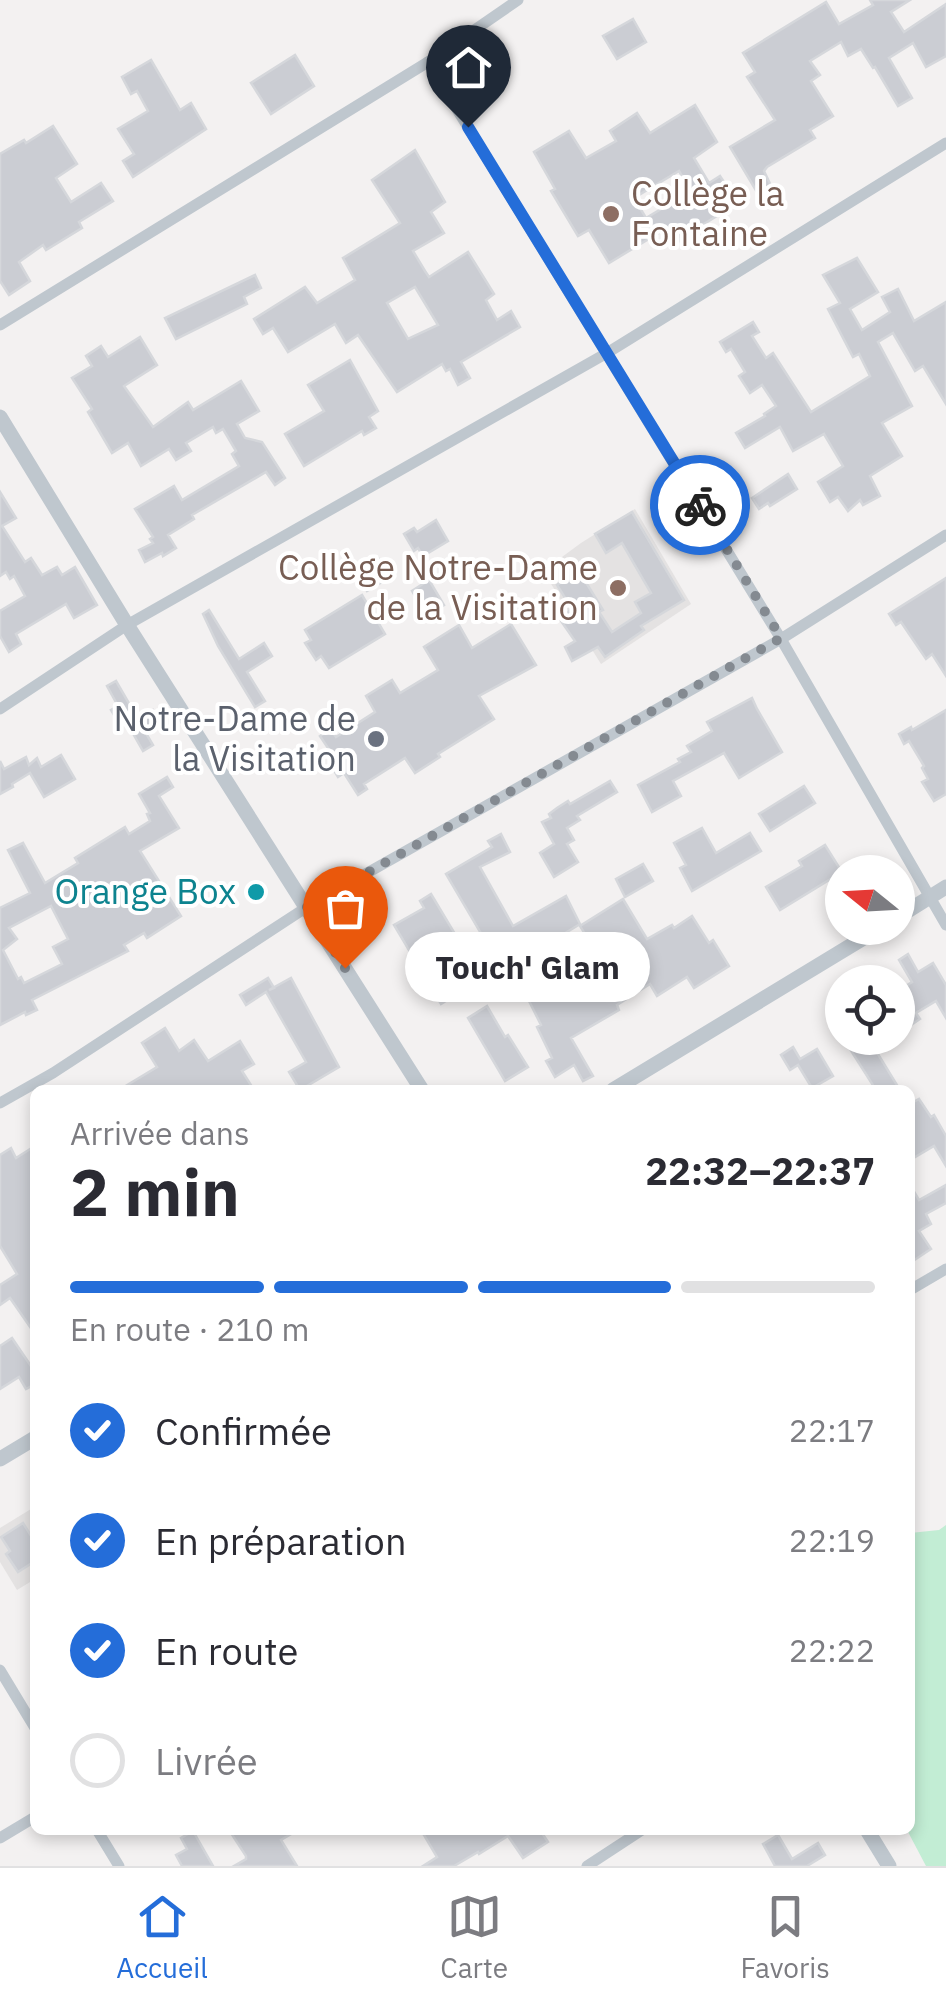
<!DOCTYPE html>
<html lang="fr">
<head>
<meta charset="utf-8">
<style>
  :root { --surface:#fff; --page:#f7f7f7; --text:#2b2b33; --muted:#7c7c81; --line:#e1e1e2; --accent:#246dd9 }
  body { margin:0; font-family:"IBM Plex Sans",sans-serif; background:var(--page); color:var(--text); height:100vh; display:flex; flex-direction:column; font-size:38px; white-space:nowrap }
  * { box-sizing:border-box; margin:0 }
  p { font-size:32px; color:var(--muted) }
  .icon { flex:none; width:55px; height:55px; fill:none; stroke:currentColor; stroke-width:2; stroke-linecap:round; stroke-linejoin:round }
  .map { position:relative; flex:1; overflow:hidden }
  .drawer { position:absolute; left:30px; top:1085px; width:885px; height:750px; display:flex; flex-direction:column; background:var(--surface); border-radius:15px; box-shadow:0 5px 15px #0003 }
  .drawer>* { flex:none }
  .needle { width:65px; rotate:288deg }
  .fabs { position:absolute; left:825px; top:855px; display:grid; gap:20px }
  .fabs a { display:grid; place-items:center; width:90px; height:90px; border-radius:50%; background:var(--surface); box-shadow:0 5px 15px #0003; font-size:50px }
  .pin { position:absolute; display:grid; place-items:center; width:85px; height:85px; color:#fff; margin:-102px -42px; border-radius:50% 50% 50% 0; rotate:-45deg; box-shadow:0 0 10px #0007 }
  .pin .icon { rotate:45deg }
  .courier { position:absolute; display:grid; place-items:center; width:100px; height:100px; margin:-50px; border:8px solid #246dd9; border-radius:50%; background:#fff; color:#222; box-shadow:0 2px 12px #0007 }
  .bubble { position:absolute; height:70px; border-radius:35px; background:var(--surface); box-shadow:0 5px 15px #0003; font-size:32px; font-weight:700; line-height:70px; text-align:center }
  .summary em { font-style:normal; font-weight:700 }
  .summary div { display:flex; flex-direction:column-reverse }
  .summary { display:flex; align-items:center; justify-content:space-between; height:170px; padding:0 40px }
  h1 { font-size:65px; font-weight:700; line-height:75px }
  .bar { display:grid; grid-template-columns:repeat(4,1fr); gap:15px 10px; align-content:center; height:120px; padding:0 40px }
  .bar i { height:12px; border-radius:8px; background:var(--line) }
  .bar .on { background:var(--accent) }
  .bar p { grid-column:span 4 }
  ol { padding:0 40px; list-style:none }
  li { display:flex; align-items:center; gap:30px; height:110px }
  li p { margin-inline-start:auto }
  li .icon { padding:10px; border-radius:50%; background:var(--accent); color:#fff; stroke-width:4 }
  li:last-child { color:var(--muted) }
  li i { width:55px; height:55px; border:5px solid var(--line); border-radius:50% }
  .tabs { display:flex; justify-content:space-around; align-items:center; height:140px; border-top:2px solid var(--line); background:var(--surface); font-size:28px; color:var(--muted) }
  .tabs a { display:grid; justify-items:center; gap:5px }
  .tabs .on { color:var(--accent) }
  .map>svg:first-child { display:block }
  .education { fill:#e4e2e2 }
  .green { fill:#c2edd4 }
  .building { fill:#cbcdd3; stroke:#d5d7db; stroke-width:2.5; fill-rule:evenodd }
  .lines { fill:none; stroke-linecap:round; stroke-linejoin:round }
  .minor { stroke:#bfc7ce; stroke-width:11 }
  .tertiary { stroke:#bfc7ce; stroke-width:15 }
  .done { stroke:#848a91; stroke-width:10; stroke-dasharray:0 18 }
  .route { stroke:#246dd9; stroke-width:12 }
  .education-dot { fill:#8d6e63; stroke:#fff; stroke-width:4 }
  .worship-dot { fill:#6b7280; stroke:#fff; stroke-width:4 }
  .culture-dot { fill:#0f9aa8; stroke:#fff; stroke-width:4 }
  .labels { text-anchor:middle; stroke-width:8; stroke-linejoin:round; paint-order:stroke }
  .education-label { font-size:35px; fill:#785e54; stroke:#fff; text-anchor:start }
  .worship-label { font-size:35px; fill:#5b616d; stroke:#fff; text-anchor:end }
  .culture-label { font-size:35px; fill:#0d838f; stroke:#fff; text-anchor:end }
</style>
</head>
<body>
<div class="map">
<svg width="946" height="1866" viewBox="0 0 946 1866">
  <rect width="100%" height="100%" fill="#f3f1f1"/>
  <g class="education">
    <polygon points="635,509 691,604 601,664 543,571 581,543"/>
    <polygon points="31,1509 35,1516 35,1579 17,1590 0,1562 0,1528"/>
  </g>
  <polygon class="green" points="946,1525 946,1866 926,1866 907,1830 910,1830 910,1533 939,1530"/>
  <g class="building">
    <polygon points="870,0 910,0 891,12 904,32 946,4 946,56 926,67 913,43 889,58 912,98 898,106 875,67 873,68 861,49 848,56 841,42 810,61 820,75 811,81 833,116 810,130 815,138 767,167 764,171 773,190 760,197 730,147 775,120 747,77 755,72 743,53 826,2 839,24 873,5"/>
    <polygon points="633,19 646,42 617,59 603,36"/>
    <polygon points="295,55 314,86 271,114 251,83"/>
    <polygon points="151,60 180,110 191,103 206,129 133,177 123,161 134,154 118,129 148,111 137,91 131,94 122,77"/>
    <path d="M695 105 717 142 694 158 709 183 720 176 730 191 713 201 720 214 691 232 696 241 684 248 679 239 675 241 667 228 609 263 589 230 578 236 551 191 555 189 534 152 569 131 586 158 616 141 610 131 637 113 650 133ZM679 171 691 191 646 218 634 198Z"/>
    <polygon points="53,126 77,164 56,178 71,202 101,183 113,201 79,222 82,228 46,250 43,245 19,262 30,281 9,295 0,281 0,154 24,140 26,143"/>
    <path d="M415 150 445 202 431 212 444 233 413 251 425 271 429 277 468 252 494 294 486 300 497 320 511 311 520 327 461 362 470 378 458 385 450 369 446 371 442 364 397 392 358 335 346 343 335 324 288 352 273 328 263 334 254 319 305 287 317 303 355 280 343 258 400 223 372 180ZM415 287 438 325 408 339 387 303Z"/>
    <polygon points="857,258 878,292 850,309 862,330 890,312 882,297 898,289 914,321 946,302 946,404 923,366 915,371 893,333 878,342 912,406 882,423 902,456 870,476 880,496 863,505 860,500 848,511 838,497 830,502 818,482 843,466 824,434 793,451 780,427 745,448 736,433 765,416 764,414 776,406 762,385 750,393 739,376 745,372 731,349 726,352 720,342 753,322 759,332 752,336 766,358 773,353 811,412 870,376 859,354 853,357 828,309 840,303 823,275"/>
    <polygon points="255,275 261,288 244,297 247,304 176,339 165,318"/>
    <polygon points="140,337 157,365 124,386 153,427 188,402 193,410 241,381 259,411 237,424 245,438 262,442 285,478 275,485 266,472 192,515 194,519 168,535 176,548 163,556 162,553 145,562 139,550 153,543 150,539 153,537 135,509 174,486 182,500 239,466 232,454 236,451 223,429 216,433 213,427 186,443 191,451 176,460 169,449 141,466 128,443 112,453 88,412 92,409 72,378 92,366 86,356 101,346 108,357"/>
    <polygon points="350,360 378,411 369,417 376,428 364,435 362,431 304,466 285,434 324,411 308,385"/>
    <polygon points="788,474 797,489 770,506 768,503 759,509 752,498"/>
    <polygon points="0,492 16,518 2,526 25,562 31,558 42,575 57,567 62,575 75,567 97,605 74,618 66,604 16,634 21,644 9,652 0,636 0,611 25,596 14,576 10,579 6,572 0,576"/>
    <polygon points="632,512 684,600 641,626 644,630 605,657 598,647 572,661 565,647 575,641 559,618 572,609 557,585 579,571 603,610 599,612 612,632 641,613 635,602 651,593 622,543 606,553 595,534"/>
    <polygon points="436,520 448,541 423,556 418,548 414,551 404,534 414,528 417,532"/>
    <polygon points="378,558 390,577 367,591 356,572"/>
    <polygon points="946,578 946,676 932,654 926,659 901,622 896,625 889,614"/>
    <polygon points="429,580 444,605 427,616 412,591"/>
    <polygon points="362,595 385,634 329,668 321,656 316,660 305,643 311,640 305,630"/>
    <polygon points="209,610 239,659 264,643 272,656 247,672 265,701 255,707 218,646 203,614"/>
    <polygon points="511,624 536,665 479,696 494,719 438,754 440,757 415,773 405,758 364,784 367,789 358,795 344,773 338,777 330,764 336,760 320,736 331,729 336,737 375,712 366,696 392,680 400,693 438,670 424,647 459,625 472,648"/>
    <polygon points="116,681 138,719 153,710 162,725 147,735 153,745 143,751 123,716 117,720 111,710 118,706 107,686"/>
    <polygon points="752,698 757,709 782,752 739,778 724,753 673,781 681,796 652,812 638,785 680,762 678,759 691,752 687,746 712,731 707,722"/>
    <polygon points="946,710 946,794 934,801 922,782 928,779 922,768 924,766 909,741 904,744 899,734 911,727 912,730"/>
    <polygon points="61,755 75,779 44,797 30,773 12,784 13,787 0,794 0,761 4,769 26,757 29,765 37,758 41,767"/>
    <path d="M167 777 173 787 159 796 179 828 140 851 181 916 147 938 144 933 124 945 128 951 32 1000 37 1010 26 1015 25 1012 0 1025V908L30 893 8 850 23 843 45 883 78 863 75 858 125 827 129 834 150 821 147 814 150 813 139 794ZM51 906 68 939 53 947 62 964 24 983 21 977 18 979 3 950 17 939 9 928Z"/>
    <polygon points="610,781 617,792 577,816 580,820 567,828 574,840 567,844 578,862 554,877 540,853 554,844 542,822 551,818 549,814 557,808 568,801 570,804"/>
    <polygon points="804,786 815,803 770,831 759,814"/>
    <polygon points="702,828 716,853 750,833 761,851 692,891 680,868 686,865 674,843"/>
    <polygon points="501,834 510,852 480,867 513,926 566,896 580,924 554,940 581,982 605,967 580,926 623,899 647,939 672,925 674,928 692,916 709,943 713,940 729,966 694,988 687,977 657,996 650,984 617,1005 619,1010 571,1038 593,1076 583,1081 574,1065 555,1077 546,1061 552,1058 537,1027 541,1025 523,989 520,992 504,969 484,981 464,947 482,935 446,874 492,847 488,841"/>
    <polygon points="825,845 842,872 780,910 766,887 802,866 799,861"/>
    <polygon points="643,864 653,881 625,897 616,879"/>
    <polygon points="431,894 455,934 436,945 463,990 441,1004 394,925 424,908 420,901"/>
    <polygon points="908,954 918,972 933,963 946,985 946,1018 936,1001 916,1013 920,1019 898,1034 898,991 912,982 899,960"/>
    <polygon points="268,978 274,988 269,990 291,978 339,1067 300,1090 289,1072 306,1062 266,992 246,1005 240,995"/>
    <polygon points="487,1006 505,1037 508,1035 528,1067 505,1081 468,1018"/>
    <polygon points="165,1028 179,1051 194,1040 208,1061 240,1041 254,1064 242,1071 254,1090 119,1090 157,1067 142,1043"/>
    <polygon points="843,1038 888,1038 873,1046 900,1090 876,1090"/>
    <polygon points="793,1047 800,1059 817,1049 833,1076 812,1088 798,1065 790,1070 781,1055"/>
    <polygon points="919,1099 931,1117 934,1115 946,1136 946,1166 934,1146 910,1160 910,1104"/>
    <polygon points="35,1146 35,1334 10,1298 0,1305 0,1285 17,1274 0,1246 0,1155 11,1148 16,1158"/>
    <polygon points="910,1185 919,1200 946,1185 946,1203 926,1214 931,1224 919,1231 931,1249 910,1263"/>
    <polygon points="12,1338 35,1372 35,1384 26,1389 19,1377 0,1389 0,1346"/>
    <polygon points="23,1523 35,1542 35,1561 18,1572 6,1554 10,1551 1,1537"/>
    <polygon points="229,1830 298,1830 281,1840 297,1866 234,1866 246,1859 246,1856"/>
    <polygon points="421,1830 540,1830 548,1842 523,1858 508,1836 479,1854 478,1852 454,1866 423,1866 437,1857"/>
    <polygon points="193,1831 213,1866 182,1866 176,1855 187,1849 181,1838"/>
    <polygon points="778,1835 792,1859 818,1843 825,1855 807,1866 775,1866 763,1844"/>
  </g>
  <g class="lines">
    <g class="minor">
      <polyline points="428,62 781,639 946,925"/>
      <polyline points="0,325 428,62 518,0"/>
      <polyline points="0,709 127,625 607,353 946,143"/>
      <polyline points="0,1103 53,1073 307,907 781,639 946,535"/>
      <polyline points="910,1290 946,1269"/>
      <polyline points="0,1670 35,1728"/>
      <polyline points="97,1830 119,1866"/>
      <polyline points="0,1838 35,1817"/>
      <polyline points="587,1866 642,1830"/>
    </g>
    <g class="tertiary">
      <polyline points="0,417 127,625 422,1090"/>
      <polyline points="898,917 946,887"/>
      <polyline points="613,1090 880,928"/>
      <polyline points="0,1459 35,1438"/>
      <polyline points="867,1830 889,1866"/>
    </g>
  </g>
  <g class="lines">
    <polyline class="done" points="345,968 307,907 781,638 700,505"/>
    <polyline class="route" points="468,127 700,505"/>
  </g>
  <g class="education-dot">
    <circle cx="611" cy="214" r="10"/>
    <circle cx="618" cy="588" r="10"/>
  </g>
  <circle class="worship-dot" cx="376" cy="739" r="10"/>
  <circle class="culture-dot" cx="256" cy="892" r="10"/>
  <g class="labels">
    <g class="education-label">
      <text x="631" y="206">Collège la<tspan x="631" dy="40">Fontaine</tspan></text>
      <text x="598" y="580" text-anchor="end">Collège Notre-Dame<tspan x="598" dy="40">de la Visitation</tspan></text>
    </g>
    <g class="worship-label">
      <text x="356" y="731">Notre-Dame de<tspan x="356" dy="40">la Visitation</tspan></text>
    </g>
    <g class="culture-label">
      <text x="236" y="904">Orange Box</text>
    </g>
  </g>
</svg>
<div class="fabs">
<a><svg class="needle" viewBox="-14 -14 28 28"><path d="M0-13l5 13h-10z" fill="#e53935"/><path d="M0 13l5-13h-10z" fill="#7c7c81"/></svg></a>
<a><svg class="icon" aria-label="locate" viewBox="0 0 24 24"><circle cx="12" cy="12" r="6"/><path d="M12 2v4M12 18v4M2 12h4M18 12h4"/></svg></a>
</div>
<div class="pin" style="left:345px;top:968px;background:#ea580c"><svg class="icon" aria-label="bag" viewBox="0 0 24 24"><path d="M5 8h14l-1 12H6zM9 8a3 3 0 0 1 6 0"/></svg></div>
<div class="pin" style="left:468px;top:127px;background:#1f2937"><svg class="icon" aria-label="home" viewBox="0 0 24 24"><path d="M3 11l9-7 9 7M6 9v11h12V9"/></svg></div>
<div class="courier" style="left:700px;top:505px"><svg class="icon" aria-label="bike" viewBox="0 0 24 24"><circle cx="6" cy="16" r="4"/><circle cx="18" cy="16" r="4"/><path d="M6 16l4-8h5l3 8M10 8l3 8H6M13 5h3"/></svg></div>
<div class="bubble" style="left:405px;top:932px;width:245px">Touch' Glam</div>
<section class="drawer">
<div class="summary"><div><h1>2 min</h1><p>Arrivée dans</p></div><em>22:32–22:37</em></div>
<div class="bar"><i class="on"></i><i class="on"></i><i class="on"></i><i></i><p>En route · 210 m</p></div>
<ol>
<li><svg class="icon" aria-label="check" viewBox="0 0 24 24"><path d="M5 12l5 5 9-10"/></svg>Confirmée<p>22:17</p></li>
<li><svg class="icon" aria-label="check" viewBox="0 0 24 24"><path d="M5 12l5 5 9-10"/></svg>En préparation<p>22:19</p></li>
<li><svg class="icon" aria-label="check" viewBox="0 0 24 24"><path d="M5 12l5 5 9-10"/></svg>En route<p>22:22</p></li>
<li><i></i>Livrée</li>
</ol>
</section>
</div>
<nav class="tabs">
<a class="on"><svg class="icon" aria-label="home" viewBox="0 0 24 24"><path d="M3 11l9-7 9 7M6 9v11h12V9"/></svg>Accueil</a>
<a><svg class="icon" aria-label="map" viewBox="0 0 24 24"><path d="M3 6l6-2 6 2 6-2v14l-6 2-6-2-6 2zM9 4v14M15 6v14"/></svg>Carte</a>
<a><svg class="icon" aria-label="saved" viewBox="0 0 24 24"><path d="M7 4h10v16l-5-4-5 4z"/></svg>Favoris</a>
</nav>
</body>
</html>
